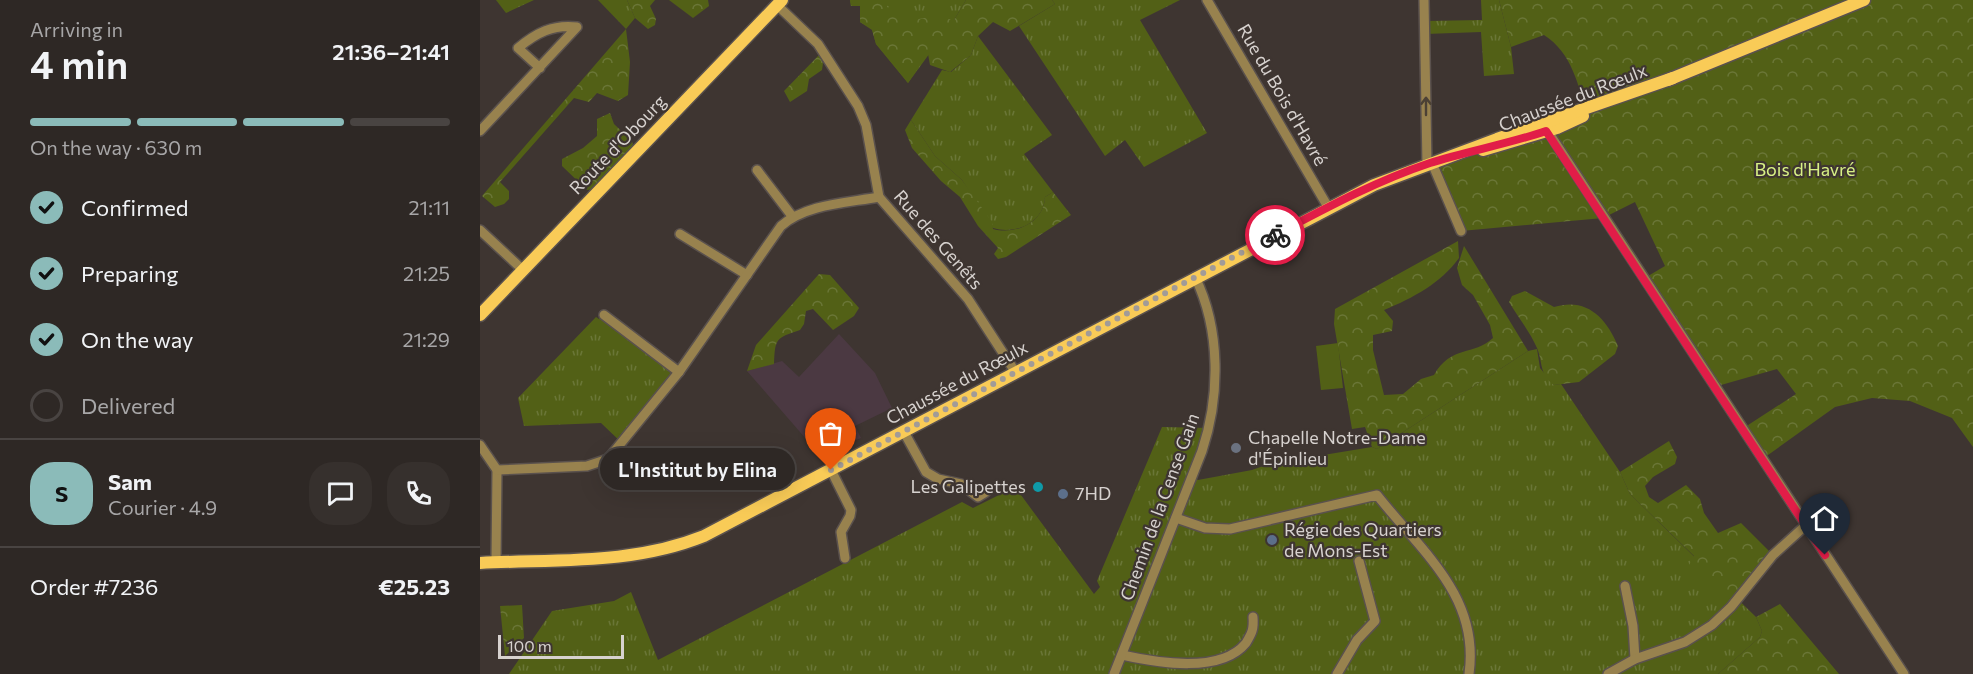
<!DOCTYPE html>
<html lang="en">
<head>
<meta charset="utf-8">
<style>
  :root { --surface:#2e2825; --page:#36302d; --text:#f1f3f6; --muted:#a7a6a7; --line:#494442; --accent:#8bbbb9 }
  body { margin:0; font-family:Commissioner,sans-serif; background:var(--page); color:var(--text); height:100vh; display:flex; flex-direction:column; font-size:22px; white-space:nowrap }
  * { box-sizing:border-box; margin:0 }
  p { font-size:20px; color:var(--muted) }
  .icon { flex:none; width:33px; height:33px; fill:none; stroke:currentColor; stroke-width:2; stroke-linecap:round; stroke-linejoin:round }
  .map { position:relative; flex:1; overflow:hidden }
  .drawer { display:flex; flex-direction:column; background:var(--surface); width:480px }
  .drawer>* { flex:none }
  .scale { position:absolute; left:18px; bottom:15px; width:126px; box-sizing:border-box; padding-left:6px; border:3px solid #d7d2cf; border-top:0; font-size:16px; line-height:21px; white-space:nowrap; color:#d7d2cf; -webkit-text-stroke:4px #3e3531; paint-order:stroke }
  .pin { position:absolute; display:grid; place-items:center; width:51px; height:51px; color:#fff; margin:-62px -26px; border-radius:50% 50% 50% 0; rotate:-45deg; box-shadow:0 0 6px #0007 }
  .pin .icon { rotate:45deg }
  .courier { position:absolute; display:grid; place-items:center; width:60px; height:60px; margin:-30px; border:4px solid #e11d48; border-radius:50%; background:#fff; color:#222; box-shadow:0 2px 8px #0007 }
  .bubble { position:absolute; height:42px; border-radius:21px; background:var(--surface); box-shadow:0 6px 24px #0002,0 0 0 2px var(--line); font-size:20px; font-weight:600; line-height:42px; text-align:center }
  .overview em { font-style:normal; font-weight:600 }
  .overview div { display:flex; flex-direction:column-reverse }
  .overview { display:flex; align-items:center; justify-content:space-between; height:102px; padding:0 30px }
  h1 { font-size:39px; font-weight:600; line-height:45px }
  .bar { display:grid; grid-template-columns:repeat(4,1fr); gap:9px 6px; align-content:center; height:72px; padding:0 30px }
  .bar i { height:8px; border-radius:4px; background:var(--line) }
  .bar .current { background:var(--accent) }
  .bar p { grid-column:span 4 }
  .line { display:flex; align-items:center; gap:15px; padding:0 30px; border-top:2px solid var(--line) }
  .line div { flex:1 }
  .round { display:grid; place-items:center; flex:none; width:63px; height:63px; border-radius:24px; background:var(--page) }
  ol { padding:0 30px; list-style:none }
  li { display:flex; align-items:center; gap:18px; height:66px }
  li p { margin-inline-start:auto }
  li .icon { padding:6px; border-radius:50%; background:var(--accent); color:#111; stroke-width:4 }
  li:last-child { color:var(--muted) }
  li i { width:33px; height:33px; border:3px solid var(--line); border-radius:50% }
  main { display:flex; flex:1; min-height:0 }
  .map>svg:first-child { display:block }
  .commercial { fill:#4b3942 }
  .grass { fill:url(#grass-tufts) }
  .forest { fill:url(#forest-crowns) }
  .garden { fill:#526016 }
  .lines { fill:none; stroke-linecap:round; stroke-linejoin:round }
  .minor-casing { stroke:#5a514d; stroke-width:12 }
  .major-casing { stroke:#5a514d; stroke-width:15 }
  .minor { stroke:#98824e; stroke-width:9 }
  .major { stroke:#f9cb57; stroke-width:12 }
  .oneway { stroke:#4c4135 }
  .done { stroke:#a19b98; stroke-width:6; stroke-dasharray:0 10.8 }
  .route { stroke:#e11d48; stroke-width:8 }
  .worship-dot { fill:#6b7280; stroke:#3e3531; stroke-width:2 }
  .culture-dot { fill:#0f9aa8; stroke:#3e3531; stroke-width:2 }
  .service-dot { fill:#5c6f8a; stroke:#3e3531; stroke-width:2 }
  .labels { text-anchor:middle; stroke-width:4.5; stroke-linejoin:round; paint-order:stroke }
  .street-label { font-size:18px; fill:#d7d2cf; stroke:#3e3531 }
  .park-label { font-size:18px; fill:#d8f185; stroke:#3e3531 }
  .poi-label { font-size:18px; fill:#d7d2cf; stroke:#3e3531; text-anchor:start }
</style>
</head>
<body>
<main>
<section class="drawer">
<div class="overview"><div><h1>4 min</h1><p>Arriving in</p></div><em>21:36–21:41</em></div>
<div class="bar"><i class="current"></i><i class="current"></i><i class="current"></i><i></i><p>On the way · 630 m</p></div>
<ol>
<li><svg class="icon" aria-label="check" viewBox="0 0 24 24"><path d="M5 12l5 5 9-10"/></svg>Confirmed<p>21:11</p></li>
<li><svg class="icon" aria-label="check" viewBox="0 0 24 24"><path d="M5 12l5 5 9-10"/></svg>Preparing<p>21:25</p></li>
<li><svg class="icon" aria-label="check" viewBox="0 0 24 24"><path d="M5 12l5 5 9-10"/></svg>On the way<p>21:29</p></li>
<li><i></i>Delivered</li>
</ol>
<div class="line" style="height:108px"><b class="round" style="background:var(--accent);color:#111">S</b><div><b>Sam</b><p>Courier · 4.9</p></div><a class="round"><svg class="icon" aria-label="chat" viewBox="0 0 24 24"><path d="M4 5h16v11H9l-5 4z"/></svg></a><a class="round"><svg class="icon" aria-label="phone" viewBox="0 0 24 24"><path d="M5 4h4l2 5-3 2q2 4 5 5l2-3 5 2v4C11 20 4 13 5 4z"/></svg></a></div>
<div class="line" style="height:78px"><div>Order #7236</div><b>€25.23</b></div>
</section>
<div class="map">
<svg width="1493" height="674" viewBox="0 0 1493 674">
  <defs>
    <pattern id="grass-tufts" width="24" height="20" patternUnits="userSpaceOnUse" patternTransform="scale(1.5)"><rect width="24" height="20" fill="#526016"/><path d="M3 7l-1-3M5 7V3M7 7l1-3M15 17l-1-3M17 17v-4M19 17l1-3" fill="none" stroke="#6a7637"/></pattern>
    <pattern id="forest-crowns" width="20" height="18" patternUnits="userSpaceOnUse" patternTransform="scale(1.5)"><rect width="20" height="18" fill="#526016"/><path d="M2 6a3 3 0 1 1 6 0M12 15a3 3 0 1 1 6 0" fill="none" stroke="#6a7637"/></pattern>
  </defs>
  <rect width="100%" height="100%" fill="#3e3531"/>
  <polygon class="commercial" points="359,334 395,373 412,408 375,426 381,438 351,450 342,442 333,447 267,371 302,361 319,377"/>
  <g class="grass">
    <polygon points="16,0 54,0 26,13"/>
    <polygon points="118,0 147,0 155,18 146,29"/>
    <polygon points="370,0 486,0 474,20 428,83 396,44 392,29 380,22 380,6 371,6"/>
    <polygon points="572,0 700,0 660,20 727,133 664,167 645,140 625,156 539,26 575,4"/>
    <polygon points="1001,0 1019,0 1031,47 1034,74 1004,76 1001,32 945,34 945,21 1002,20"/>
    <path d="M498 36 572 135 544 154 573 192 565 197C564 223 535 235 513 228L482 180 455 156 431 120 462 70 471 72 491 55Z"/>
    <polygon points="124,315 199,372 143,444 121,423 44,426 38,398 116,317 119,319"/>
    <polygon points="1057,349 1060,368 1074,385 1081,384 1140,472 1150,494 1276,617 1282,631 1280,637 1238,674 29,674 72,611 134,601 151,592 178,660 482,502 493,508 535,487 614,594 620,587 617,581 682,427 730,428 712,476 718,480 772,470 806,458 807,461 892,447 897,449 1048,351"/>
  </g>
  <g class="forest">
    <polygon points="147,0 175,0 170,6 176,19 175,25 168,29 155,18"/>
    <polygon points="189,0 228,0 229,6 213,18"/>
    <path d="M370 0H406V6C429 24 424 21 450 17 457 16 467 19 474 20L486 0H572L575 4 530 31 513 22 498 36 491 55 470 72 450 65 448 54 428 83 396 44 392 30 380 22V6H371Z"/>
    <path d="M1019 0H1493V447L1472 418 1430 401 1392 398 1355 407 1281 460 1262 429 1316 394 1297 369 1234 387 1163 279 1185 266 1155 202 1123 218 981 231 952 163 1107 115C1098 84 1092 53 1064 35L1031 47Z"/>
    <polygon points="146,29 150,62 148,95 138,101 117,93 109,102 94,98 20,182 29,191 29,199 24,204 15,207 2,196"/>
    <polygon points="339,55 343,63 342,70 329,79 327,91 310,102 304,91"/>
    <polygon points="130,113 134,124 152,141 153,146 114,189 107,190 82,166 82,159 103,148 117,136 117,119"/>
    <path d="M431 120 455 156 482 180 512 222 513 229C535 235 564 223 565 197L573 192 591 215 526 257 518 259 514 254 518 248 498 226 480 197 461 181 432 148 425 130Z"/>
    <path d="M978 241 979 258C961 283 933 298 904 310L913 321 912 331 893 335V350L904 395 923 394 941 379 954 375C971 345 994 356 1013 338L1010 325 993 295 982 285 977 268 984 246 1048 351 897 449 892 447 885 427 872 429 854 324 855 309Z"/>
    <path d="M339 274 350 275 379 308 374 316 353 330 333 309 326 311 324 324 320 330C296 338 295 338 294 364L267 371 276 345Z"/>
    <path d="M1045 291 1074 307C1106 297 1126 317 1138 346L1135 354 1099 382 1074 385C1059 375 1063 362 1057 348 1050 332 1038 317 1029 302L1032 296Z"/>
    <polygon points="1189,441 1197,457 1195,464 1173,477 1165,486 1169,497 1178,503 1206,485 1220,499 1224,513 1238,533 1261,523 1293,555 1251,607 1208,567 1214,556 1150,494 1140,472"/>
    <polygon points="1300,604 1359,674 1238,674 1280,637 1282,631 1276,617"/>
    <polygon points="42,605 44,638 25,656 20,606"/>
  </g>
  <polygon class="garden" points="858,343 863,388 841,390 836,346"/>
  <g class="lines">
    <defs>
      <g id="minor">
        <polyline points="727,0 848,207"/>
        <polyline points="944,0 947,165"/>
        <polyline points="297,5 338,44 378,106 386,125 399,197 488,299 536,373"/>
        <polyline points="1065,127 1424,674"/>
        <path d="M0 131 97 27C73 24 56 33 38 48L60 68"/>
        <polyline points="952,163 981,231"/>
        <polyline points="277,170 312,216"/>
        <polyline points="0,230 43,270"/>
        <polyline points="200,234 267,275"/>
        <polyline points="124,315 199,372"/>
        <polyline points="424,432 446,472 458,479 481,484 498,497 506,492"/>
        <polyline points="0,445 17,470 16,562"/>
        <path d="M17 470 107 466 128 459 199 372 301 226C326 204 367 203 399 197"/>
        <polyline points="351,470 371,510 370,516 361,532 365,558"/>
        <path d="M696 518 725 528 750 529 897 495C941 551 1000 596 989 674"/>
        <polyline points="1145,586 1153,626 1155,659"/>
        <path d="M642 655C678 663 741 674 766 643 772 633 774 629 773 617"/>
        <path d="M634 674 722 451C740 397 741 330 715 277"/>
        <polyline points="857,674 877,640 895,621 879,561"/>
        <polyline points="1128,674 1155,659 1205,642 1232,625 1251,607 1293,555 1325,526"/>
      </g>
      <g id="major">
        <polyline points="1188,80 1384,0"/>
        <polyline points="1003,150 1077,128 1103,116"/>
        <polyline points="0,315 302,0"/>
        <path d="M0 563C76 559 152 565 224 536L894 185 1017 139 1193 78"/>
      </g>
    </defs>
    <use href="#minor" class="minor-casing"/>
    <use href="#major" class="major-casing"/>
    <use href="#minor" class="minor"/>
    <use href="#major" class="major"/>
  </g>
  <defs><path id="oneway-shaft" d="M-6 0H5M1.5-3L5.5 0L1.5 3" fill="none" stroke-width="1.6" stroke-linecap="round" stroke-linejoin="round" transform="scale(1.5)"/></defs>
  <use class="oneway" href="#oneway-shaft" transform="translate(946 106) rotate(-90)"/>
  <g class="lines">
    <polyline class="done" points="351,470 795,235"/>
    <path class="route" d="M795 235C846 208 896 181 950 163 988 151 1028 144 1066 131L1345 555"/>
  </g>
  <circle class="worship-dot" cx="756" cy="448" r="6"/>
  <circle class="culture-dot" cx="558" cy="487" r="6"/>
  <g class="service-dot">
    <circle cx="583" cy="494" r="6"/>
    <circle cx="792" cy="540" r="6"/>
  </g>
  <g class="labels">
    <g class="street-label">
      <text transform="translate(802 95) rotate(60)" y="6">Rue du Bois d'Havré</text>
      <text transform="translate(1093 98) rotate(-21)" y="6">Chaussée du Rœulx</text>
      <text transform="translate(138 145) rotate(-46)" y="6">Route d'Obourg</text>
      <text transform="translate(458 240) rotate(49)" y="6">Rue des Genêts</text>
      <text transform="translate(477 383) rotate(-28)" y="6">Chaussée du Rœulx</text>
      <text transform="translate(680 507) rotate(-70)" y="6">Chemin de la Cense Gain</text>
    </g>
    <g class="park-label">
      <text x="1325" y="176">Bois d'Havré</text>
    </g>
    <g class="poi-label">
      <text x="768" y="444">Chapelle Notre-Dame<tspan x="768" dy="21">d'Épinlieu</tspan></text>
      <text x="546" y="493" text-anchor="end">Les Galipettes</text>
      <text x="595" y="500">7HD</text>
      <text x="804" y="536">Régie des Quartiers<tspan x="804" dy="21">de Mons-Est</tspan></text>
    </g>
  </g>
</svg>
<div class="scale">100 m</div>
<div class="pin" style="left:351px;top:470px;background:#ea580c"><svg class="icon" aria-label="bag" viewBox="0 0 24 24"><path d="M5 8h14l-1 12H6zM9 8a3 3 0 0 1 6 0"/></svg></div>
<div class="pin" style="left:1345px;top:555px;background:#1f2937"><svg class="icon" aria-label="home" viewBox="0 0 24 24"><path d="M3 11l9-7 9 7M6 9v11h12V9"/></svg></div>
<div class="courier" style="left:795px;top:235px"><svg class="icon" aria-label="bike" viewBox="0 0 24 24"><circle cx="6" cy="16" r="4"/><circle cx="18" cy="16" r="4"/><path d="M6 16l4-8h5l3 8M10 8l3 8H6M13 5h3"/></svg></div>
<div class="bubble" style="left:120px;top:448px;width:195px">L'Institut by Elina</div>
</div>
</main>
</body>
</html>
